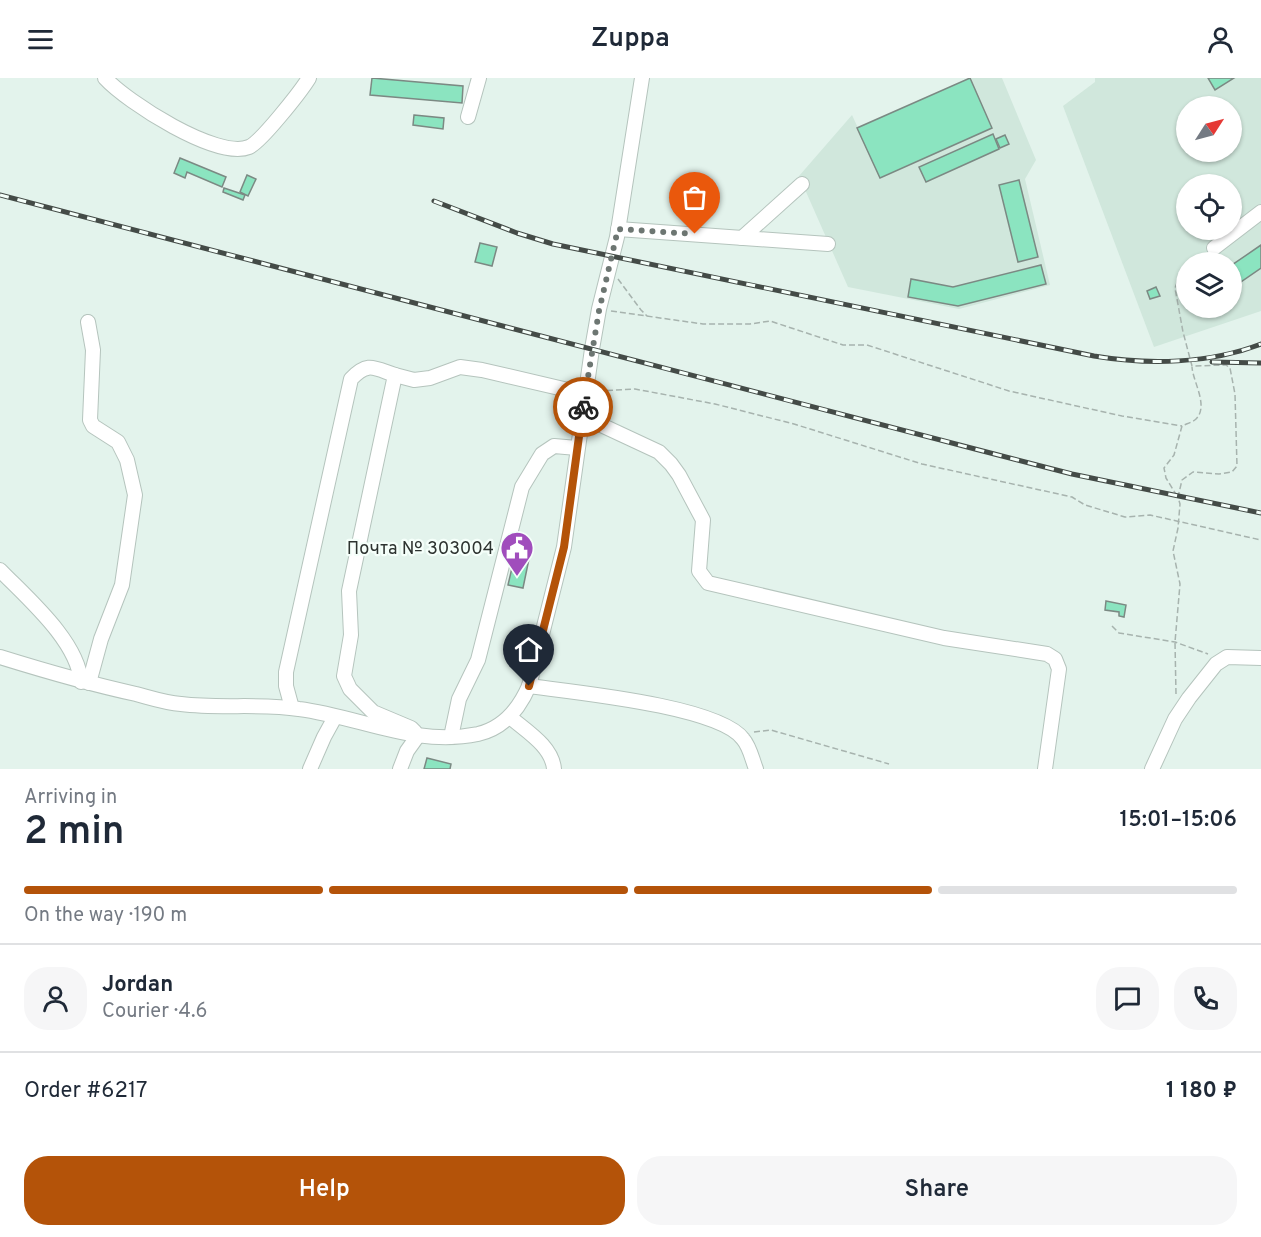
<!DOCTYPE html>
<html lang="en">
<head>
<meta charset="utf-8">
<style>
  :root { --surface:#fff; --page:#f6f6f7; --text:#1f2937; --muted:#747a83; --line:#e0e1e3; --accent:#b45309 }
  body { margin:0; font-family:Overpass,sans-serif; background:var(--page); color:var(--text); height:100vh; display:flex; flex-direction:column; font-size:22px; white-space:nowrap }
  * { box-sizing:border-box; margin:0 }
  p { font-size:20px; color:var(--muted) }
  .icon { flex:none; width:33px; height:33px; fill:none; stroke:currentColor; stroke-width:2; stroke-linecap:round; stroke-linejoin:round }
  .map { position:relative; height:691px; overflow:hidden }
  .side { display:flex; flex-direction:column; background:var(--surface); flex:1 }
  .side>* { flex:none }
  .needle { width:39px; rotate:54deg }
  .buttons { position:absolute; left:1176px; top:18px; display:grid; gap:12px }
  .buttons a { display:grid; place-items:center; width:66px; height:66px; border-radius:50%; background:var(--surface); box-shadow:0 2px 4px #0004; font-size:30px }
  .pin { position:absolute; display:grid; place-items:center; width:51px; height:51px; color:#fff; margin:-62px -26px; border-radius:50% 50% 50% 0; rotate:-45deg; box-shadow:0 0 6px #0007 }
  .pin .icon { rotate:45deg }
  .courier { position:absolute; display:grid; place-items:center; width:60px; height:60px; margin:-30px; border:4px solid #b45309; border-radius:50%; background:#fff; color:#222; box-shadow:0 2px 8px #0007 }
  .summary em { font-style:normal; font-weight:600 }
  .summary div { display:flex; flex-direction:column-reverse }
  .summary { display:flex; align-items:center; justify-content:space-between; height:102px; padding:0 24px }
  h1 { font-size:39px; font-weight:600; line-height:45px }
  .bar { display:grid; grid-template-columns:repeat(4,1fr); gap:9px 6px; align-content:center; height:72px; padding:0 24px }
  .bar i { height:8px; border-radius:4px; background:var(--line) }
  .bar .on { background:var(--accent) }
  .bar p { grid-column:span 4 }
  .line { display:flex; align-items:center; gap:15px; padding:0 24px; border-top:2px solid var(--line) }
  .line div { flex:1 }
  .round { display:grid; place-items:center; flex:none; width:63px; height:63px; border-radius:24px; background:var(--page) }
  .primary-button { display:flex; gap:12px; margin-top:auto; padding:12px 24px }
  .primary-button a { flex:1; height:69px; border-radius:24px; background:var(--accent); color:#fff; font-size:24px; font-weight:600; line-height:69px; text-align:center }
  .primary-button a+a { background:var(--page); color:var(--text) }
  header { display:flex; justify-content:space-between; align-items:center; height:78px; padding:0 24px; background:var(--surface); font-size:27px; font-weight:600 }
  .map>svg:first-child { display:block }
  .built { fill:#d0e7dc; fill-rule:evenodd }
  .building { fill:#8be4c0; stroke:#7b8983; stroke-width:1.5 }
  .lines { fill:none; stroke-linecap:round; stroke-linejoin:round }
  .minor-casing { stroke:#b5c4bd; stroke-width:16 }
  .path { stroke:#a7b3ae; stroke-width:1.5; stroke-dasharray:6 3; stroke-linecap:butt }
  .minor { stroke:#fff; stroke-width:14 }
  .rail-casing { stroke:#444b47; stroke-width:5 }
  .rail { stroke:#f5fffa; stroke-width:3; stroke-dasharray:9; stroke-linecap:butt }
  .done { stroke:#6d7672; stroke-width:6; stroke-dasharray:0 10.8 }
  .route { stroke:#b45309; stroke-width:8 }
  .labels { text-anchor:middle; stroke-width:4.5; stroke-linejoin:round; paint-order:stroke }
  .poi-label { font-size:18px; fill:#2d3330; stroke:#f5fffa; text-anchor:end }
</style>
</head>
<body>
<header><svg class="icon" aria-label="menu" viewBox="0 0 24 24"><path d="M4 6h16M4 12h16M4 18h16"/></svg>Zuppa<svg class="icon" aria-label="person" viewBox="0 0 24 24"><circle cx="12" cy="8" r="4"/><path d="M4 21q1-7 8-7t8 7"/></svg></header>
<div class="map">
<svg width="1261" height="691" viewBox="0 0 1261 691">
  <rect width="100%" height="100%" fill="#e3f3ec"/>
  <g class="built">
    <polygon points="970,0 1002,0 1036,82 1025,101 1050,207 959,231 848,209 799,98 852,37 858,50"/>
    <path d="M1095 0H1261V233L1154 269 1063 28 1095 4ZM1186 28H1232V74H1186ZM1186 106H1232V152H1186ZM1186 184H1232V230H1186Z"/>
  </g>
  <g class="building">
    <polygon points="372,0 463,8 462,25 370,17"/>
    <polygon points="970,0 992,50 880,100 857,50"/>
    <polygon points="1208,0 1234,0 1215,12"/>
    <polygon points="414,37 444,40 443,51 413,47"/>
    <polygon points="993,56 999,71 926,104 919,89"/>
    <polygon points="1005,57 1009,66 1000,70 996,61"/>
    <polygon points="180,80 226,99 222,109 187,94 185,100 174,95"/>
    <polygon points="247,97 256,101 248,118 240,114"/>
    <polygon points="1019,102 1038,179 1018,184 999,107"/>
    <polygon points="224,110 245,117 243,122 223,114"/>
    <polygon points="480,165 497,169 492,188 475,184"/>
    <polygon points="1261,167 1261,190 1232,210 1232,187"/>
    <polygon points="1041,187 1046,206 958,228 908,219 911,201 953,209"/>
    <polygon points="1156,209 1160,218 1150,221 1147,213"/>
    <polygon points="517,468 531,471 523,510 508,507"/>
    <polygon points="1106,523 1126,527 1124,539 1119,538 1119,534 1105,532"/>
    <polygon points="427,680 451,686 450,691 424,691"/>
  </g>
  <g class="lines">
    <defs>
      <g id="minor">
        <path d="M105 0C127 24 217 82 249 69 261 64 301 13 309 0"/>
        <polyline points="468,39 479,0"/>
        <polyline points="618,151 828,166"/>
        <polyline points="742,160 802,106"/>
        <polyline points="1214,170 1261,134"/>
        <polyline points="88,244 93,272 90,342 93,348 118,364 127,382 135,417 122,507 101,561 89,605"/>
        <polyline points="395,297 414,302 430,300 460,289 482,292 585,316"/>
        <polyline points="581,342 599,346 659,374 671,386 679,397 703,442 699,493 708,505 944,560 1047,576 1055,581 1059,591 1045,691"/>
        <path d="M0 492C27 520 78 563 81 604"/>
        <path d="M0 579C45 593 90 606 136 616 151 620 166 625 181 626 220 631 260 625 299 631 361 639 415 669 478 656 504 650 519 631 529 608L564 469 592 271 599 231 617 159 642 0"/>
        <path d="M529 608C572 614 719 628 743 661 750 669 752 681 756 691"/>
        <path d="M292 630 286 608V594L351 301C368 283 374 290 395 297L349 513 351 557 344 598 350 611 373 634 411 650 415 654"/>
        <path d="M510 639C526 653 552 668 554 691"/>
        <polyline points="451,659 459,621 478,582 522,409 542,376 554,368 577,370"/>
        <polyline points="310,691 324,659 335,639"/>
        <polyline points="400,691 407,673 417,659"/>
        <polyline points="1152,691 1175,641 1189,620 1216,586 1227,579 1261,580"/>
      </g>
    </defs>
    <use href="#minor" class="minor-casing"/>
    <g class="path">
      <polyline points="1195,184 1203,178"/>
      <polyline points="618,201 641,232 647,238"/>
      <polyline points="611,233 703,246 750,246 770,243 843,267 867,267 1009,313 1122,338 1182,348"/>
      <polyline points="598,313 635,311 715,326 794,346 922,386 1072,419 1085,427 1125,439 1150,437 1261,462"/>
      <path d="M1177 418 1166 400 1164 390 1174 377 1182 348C1186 346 1193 344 1196 341 1209 328 1193 304 1192 289"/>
      <polyline points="1112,548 1119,555 1175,564 1208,576"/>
      <polyline points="1176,616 1175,564 1180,506 1173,473 1178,450 1180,426 1178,419 1182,402 1193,394 1219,396 1232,394 1237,388 1235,316 1230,290 1226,287 1192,288 1183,254 1175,210 1181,194 1186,190"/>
      <polyline points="754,654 771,652 889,686"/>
    </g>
    <use href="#minor" class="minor"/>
    <defs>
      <g id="rail">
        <polyline points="0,117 975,371 1072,396 1261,435"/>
        <path d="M434 123 517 155 553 166 1094 278C1148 287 1209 286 1261 266"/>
        <polyline points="1212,284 1261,285"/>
      </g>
    </defs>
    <use href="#rail" class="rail-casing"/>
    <use href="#rail" class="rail"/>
  </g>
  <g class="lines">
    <polyline class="done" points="583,329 599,233 618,151 695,156"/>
    <polyline class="route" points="529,608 564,469 583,329"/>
  </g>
  <defs>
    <symbol id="civic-pin" viewBox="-11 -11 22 30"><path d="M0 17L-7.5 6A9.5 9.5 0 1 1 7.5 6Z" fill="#a04dbc" stroke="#f5fffa"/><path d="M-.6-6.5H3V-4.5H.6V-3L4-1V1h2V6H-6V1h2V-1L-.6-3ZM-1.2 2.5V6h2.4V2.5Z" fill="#fff"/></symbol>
  </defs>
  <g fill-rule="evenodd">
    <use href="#civic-pin" x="498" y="451" width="38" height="52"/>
  </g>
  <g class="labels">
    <g class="poi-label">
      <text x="494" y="476">Почта № 303004</text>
    </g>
  </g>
</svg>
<div class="buttons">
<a><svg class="needle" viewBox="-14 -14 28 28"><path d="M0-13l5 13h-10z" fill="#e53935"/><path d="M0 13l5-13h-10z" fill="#747a83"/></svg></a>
<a><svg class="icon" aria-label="locate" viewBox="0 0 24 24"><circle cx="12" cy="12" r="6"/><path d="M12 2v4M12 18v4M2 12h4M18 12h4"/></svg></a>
<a><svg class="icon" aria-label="layers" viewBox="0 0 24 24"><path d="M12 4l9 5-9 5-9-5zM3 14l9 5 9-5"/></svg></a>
</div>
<div class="pin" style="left:695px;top:156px;background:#ea580c"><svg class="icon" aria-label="bag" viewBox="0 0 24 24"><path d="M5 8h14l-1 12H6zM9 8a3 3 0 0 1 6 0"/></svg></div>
<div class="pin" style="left:529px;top:608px;background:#1f2937"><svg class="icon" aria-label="home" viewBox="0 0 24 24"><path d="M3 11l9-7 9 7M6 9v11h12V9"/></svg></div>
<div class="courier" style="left:583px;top:329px"><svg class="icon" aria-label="bike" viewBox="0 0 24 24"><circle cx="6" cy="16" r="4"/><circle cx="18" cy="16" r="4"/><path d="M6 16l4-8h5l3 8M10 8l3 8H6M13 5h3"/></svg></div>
</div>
<section class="side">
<div class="summary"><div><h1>2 min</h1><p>Arriving in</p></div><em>15:01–15:06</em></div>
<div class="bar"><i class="on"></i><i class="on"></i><i class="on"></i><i></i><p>On the way · 190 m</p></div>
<div class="line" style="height:108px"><a class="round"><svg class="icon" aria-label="person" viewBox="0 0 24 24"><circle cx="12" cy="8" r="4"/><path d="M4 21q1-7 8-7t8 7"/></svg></a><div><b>Jordan</b><p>Courier · 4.6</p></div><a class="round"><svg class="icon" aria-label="chat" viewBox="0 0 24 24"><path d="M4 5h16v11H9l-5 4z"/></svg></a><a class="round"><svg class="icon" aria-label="phone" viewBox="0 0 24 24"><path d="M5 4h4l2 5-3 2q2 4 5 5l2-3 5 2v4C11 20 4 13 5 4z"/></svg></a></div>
<div class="line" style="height:78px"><div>Order #6217</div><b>1 180 ₽</b></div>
<div class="primary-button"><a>Help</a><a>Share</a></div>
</section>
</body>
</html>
